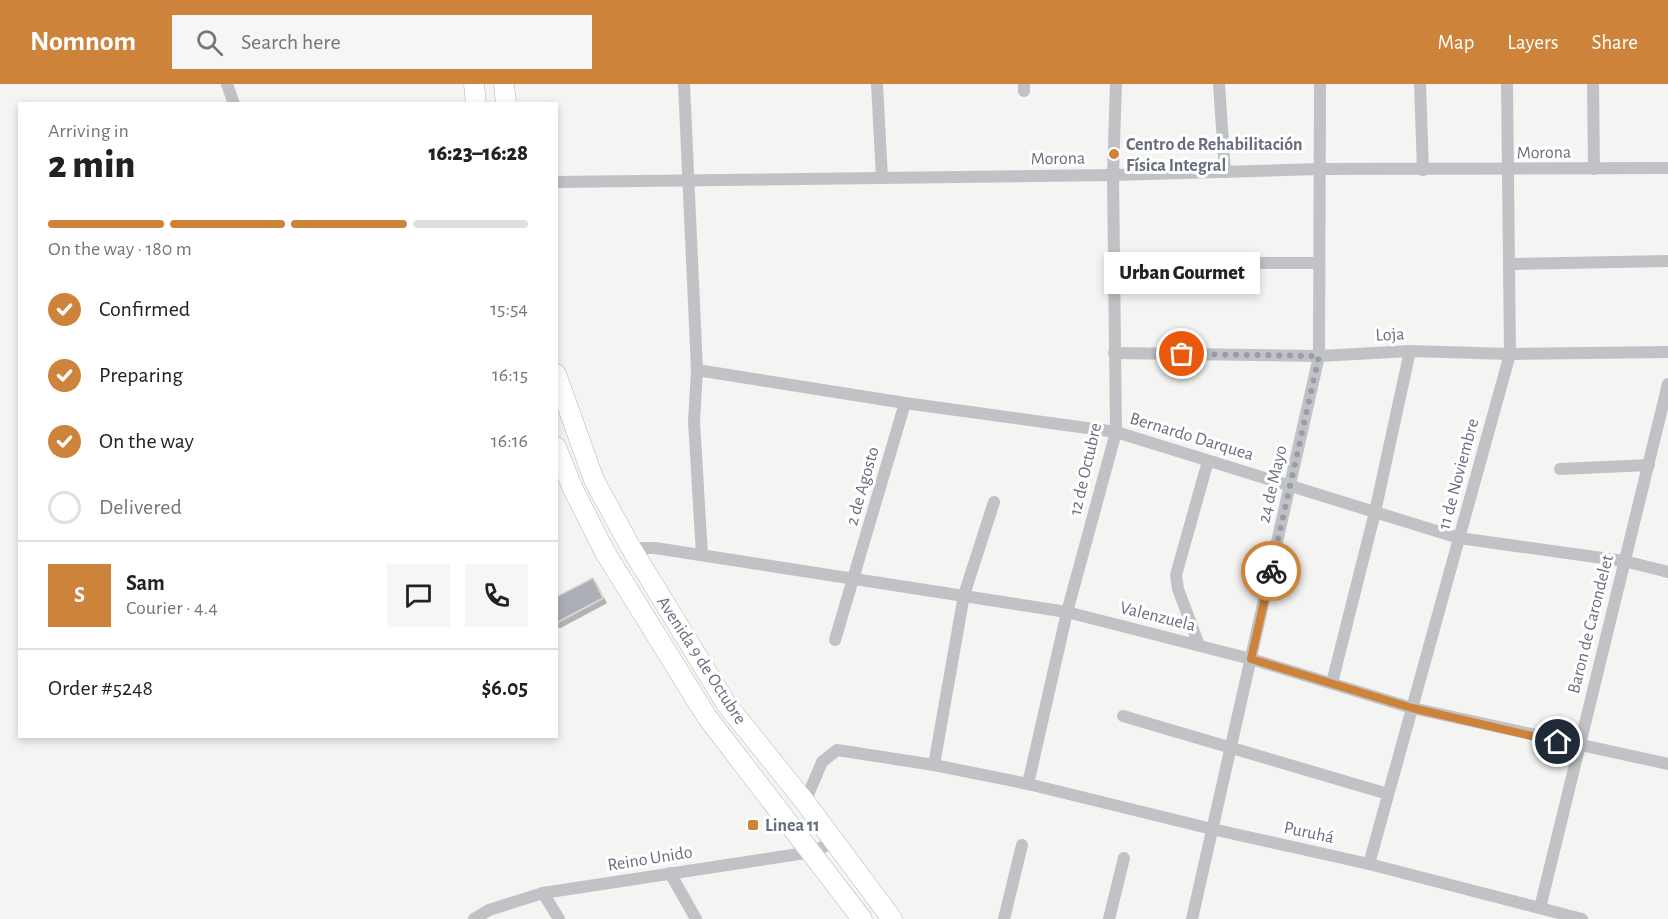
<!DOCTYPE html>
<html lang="en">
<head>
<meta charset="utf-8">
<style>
  :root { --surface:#fff; --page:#f6f6f6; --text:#222; --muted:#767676; --line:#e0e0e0; --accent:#cd8339 }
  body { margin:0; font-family:"Alegreya Sans",sans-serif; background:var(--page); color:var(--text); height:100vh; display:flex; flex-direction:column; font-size:22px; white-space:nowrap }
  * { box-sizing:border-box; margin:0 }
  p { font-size:20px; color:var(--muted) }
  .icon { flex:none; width:33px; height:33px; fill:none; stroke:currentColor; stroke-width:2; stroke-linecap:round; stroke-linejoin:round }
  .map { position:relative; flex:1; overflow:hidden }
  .side { position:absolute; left:18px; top:18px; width:540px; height:636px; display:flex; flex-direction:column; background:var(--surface); border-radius:0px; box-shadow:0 3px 9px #0003 }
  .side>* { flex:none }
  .pin { position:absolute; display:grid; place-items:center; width:51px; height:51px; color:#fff; margin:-26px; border:3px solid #fff; border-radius:50%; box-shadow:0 2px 6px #0007 }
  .courier { position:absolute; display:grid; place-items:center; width:60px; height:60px; margin:-30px; border:4px solid #cd8339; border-radius:50%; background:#fff; color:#222; box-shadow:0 2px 8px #0007 }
  .bubble { position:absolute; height:42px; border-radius:0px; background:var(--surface); box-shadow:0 3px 9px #0003; font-size:20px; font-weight:800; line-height:42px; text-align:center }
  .headline em { font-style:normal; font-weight:800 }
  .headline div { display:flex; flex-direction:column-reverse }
  .headline { display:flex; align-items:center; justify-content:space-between; height:102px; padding:0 30px }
  h1 { font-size:39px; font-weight:800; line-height:45px }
  .bar { display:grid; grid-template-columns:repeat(4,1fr); gap:9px 6px; align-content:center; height:72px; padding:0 30px }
  .bar i { height:8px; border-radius:4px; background:var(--line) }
  .bar .on { background:var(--accent) }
  .bar p { grid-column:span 4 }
  .line { display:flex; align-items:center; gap:15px; padding:0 30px; border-top:2px solid var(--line) }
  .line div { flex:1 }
  .round { display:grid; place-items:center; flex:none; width:63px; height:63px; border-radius:0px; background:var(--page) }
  ol { padding:0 30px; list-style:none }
  li { display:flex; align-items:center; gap:18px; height:66px }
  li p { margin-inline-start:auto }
  li .icon { padding:6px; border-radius:50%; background:var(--accent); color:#fff; stroke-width:4 }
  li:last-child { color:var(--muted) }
  li i { width:33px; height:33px; border:3px solid var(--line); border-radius:50% }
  header { display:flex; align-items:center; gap:36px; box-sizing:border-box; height:84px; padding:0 30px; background:var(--accent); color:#fff }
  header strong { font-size:28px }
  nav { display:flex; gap:33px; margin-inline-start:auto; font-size:21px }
  .search { width:420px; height:54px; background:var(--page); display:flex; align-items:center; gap:15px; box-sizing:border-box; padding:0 21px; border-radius:0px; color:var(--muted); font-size:22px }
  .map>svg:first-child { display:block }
  .building { fill:#acafb6; stroke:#d6d6d4; stroke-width:1.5; filter:url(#shadow) }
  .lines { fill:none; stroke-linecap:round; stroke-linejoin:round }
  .primary-casing { stroke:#b4b6ba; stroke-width:21 }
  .minor { stroke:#c1c2c6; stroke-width:12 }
  .primary { stroke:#fff; stroke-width:20 }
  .done { stroke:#989da7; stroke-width:6; stroke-dasharray:0 10.8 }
  .route { stroke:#cd8339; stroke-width:8 }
  .poi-dot { fill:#cd8339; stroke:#fff; stroke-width:2 }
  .labels { text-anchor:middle; stroke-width:6; stroke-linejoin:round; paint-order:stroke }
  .poi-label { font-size:18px; font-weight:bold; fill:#676e7f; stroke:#fff; text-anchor:start }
  .street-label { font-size:18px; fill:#676e7f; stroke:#fff }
</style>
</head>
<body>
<header>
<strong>Nomnom</strong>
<div class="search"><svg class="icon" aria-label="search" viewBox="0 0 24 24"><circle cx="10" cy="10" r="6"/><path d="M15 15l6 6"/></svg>Search here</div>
<nav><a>Map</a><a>Layers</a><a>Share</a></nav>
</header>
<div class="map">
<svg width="1668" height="835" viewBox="0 0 1668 835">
  <defs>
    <filter id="shadow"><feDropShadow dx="3" dy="5" stdDeviation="0" flood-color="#0004"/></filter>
  </defs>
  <rect width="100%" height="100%" fill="#f4f5f2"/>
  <polygon class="building" points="593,494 603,514 556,539 556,513"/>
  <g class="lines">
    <defs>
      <g id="primary">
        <polyline points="474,0 476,20"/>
        <polyline points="504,0 506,20"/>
        <polyline points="556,290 594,396 631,464 727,621 805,718 892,835"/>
        <polyline points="556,363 573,405 606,470 707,633 862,835"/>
      </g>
    </defs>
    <use href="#primary" class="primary-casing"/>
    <g class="minor">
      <polyline points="227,0 234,20"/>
      <polyline points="684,0 697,286 694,337 702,471"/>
      <polyline points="877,0 882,94"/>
      <polyline points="1024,0 1024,7"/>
      <polyline points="1219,0 1225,88"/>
      <polyline points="1420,0 1423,86"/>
      <polyline points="1593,0 1594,85"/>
      <polyline points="556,98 1113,91 1320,85 1668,84"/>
      <polyline points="1116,179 1319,179"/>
      <polyline points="1509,180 1668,177"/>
      <polyline points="1114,269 1319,272 1410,267 1510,270 1668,268"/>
      <polyline points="697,286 905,319 1116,348 1459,454 1624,477 1668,488"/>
      <polyline points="1560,385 1649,381"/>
      <polyline points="631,464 655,464 1067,528 1251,575 1412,624 1668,680"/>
      <polyline points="835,556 905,319"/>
      <polyline points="1199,561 1178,505 1176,491 1208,377"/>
      <polyline points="1332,599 1375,428 1410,267"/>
      <polyline points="1123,632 1388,710"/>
      <polyline points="934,681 964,511 994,418"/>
      <polyline points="1028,700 1067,528 1116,348 1113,91 1116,0"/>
      <polyline points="805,718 822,678 837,666 934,681 1028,700 1212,745 1369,780 1582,835"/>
      <polyline points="1369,780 1510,270 1507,0"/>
      <polyline points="670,789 696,835"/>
      <polyline points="543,809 559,835"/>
      <polyline points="1540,824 1668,300"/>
      <polyline points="474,835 489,826 543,809 812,768 834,758"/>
      <polyline points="1004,835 1022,761"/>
      <polyline points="1109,835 1124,774"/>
      <polyline points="1192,835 1319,272 1320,0"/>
    </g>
    <use href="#primary" class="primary"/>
  </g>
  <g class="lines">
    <polyline class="done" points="1182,270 1319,272 1271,487"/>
    <polyline class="route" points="1271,487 1251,575 1412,624 1558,658"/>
  </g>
  <g class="poi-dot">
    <circle cx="1114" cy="70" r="6"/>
    <rect x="747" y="735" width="12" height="12" rx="3"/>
  </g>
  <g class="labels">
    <g class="poi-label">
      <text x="1126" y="66">Centro de Rehabilitación<tspan x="1126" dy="21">Física Integral</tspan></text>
      <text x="765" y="747">Linea 11</text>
    </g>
    <g class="street-label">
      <text transform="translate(1544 68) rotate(-1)" y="6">Morona</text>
      <text transform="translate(1058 74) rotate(-1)" y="6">Morona</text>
      <text transform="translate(1390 250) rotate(-3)" y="6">Loja</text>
      <text transform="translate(1192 352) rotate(17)" y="6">Bernardo Darquea</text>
      <text transform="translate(1085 385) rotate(-77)" y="6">12 de Octubre</text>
      <text transform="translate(1458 390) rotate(-75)" y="6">11 de Noviembre</text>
      <text transform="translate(1272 400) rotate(-77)" y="6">24 de Mayo</text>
      <text transform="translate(862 402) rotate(-74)" y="6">2 de Agosto</text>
      <text transform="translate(1158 532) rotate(14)" y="6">Valenzuela</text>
      <text transform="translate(1590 540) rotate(-76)" y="6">Baron de Carondelet</text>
      <text transform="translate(702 576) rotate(57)" y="6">Avenida 9 de Octubre</text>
      <text transform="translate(1309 748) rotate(12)" y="6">Puruhá</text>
      <text transform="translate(650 774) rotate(-9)" y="6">Reino Unido</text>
    </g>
  </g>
</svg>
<div class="pin" style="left:1182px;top:270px;background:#ea580c"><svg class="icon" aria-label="bag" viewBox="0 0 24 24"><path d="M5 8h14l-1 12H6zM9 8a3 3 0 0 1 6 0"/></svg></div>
<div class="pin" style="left:1558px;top:658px;background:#1f2937"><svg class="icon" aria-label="home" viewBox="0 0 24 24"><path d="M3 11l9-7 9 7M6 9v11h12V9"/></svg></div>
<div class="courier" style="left:1271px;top:487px"><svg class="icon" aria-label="bike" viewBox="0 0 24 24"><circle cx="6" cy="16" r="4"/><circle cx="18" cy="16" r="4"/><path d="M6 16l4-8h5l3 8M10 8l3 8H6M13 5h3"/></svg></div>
<div class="bubble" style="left:1104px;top:168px;width:156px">Urban Gourmet</div>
<section class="side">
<div class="headline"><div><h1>2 min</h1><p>Arriving in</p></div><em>16:23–16:28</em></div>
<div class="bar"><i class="on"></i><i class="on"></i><i class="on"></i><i></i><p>On the way · 180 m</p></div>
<ol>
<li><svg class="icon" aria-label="check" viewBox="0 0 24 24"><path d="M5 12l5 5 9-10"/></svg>Confirmed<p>15:54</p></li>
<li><svg class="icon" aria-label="check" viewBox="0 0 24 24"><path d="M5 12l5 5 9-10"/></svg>Preparing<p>16:15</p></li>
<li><svg class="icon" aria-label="check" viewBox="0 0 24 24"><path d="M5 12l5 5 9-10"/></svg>On the way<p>16:16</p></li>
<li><i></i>Delivered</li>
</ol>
<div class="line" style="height:108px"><b class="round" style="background:var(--accent);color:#fff">S</b><div><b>Sam</b><p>Courier · 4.4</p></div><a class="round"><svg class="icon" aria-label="chat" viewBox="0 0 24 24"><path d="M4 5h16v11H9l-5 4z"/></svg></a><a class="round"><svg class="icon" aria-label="phone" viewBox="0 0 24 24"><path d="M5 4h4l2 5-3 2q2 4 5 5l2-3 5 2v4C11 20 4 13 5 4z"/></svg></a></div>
<div class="line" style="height:78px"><div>Order #5248</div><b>$6.05</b></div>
</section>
</div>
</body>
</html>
